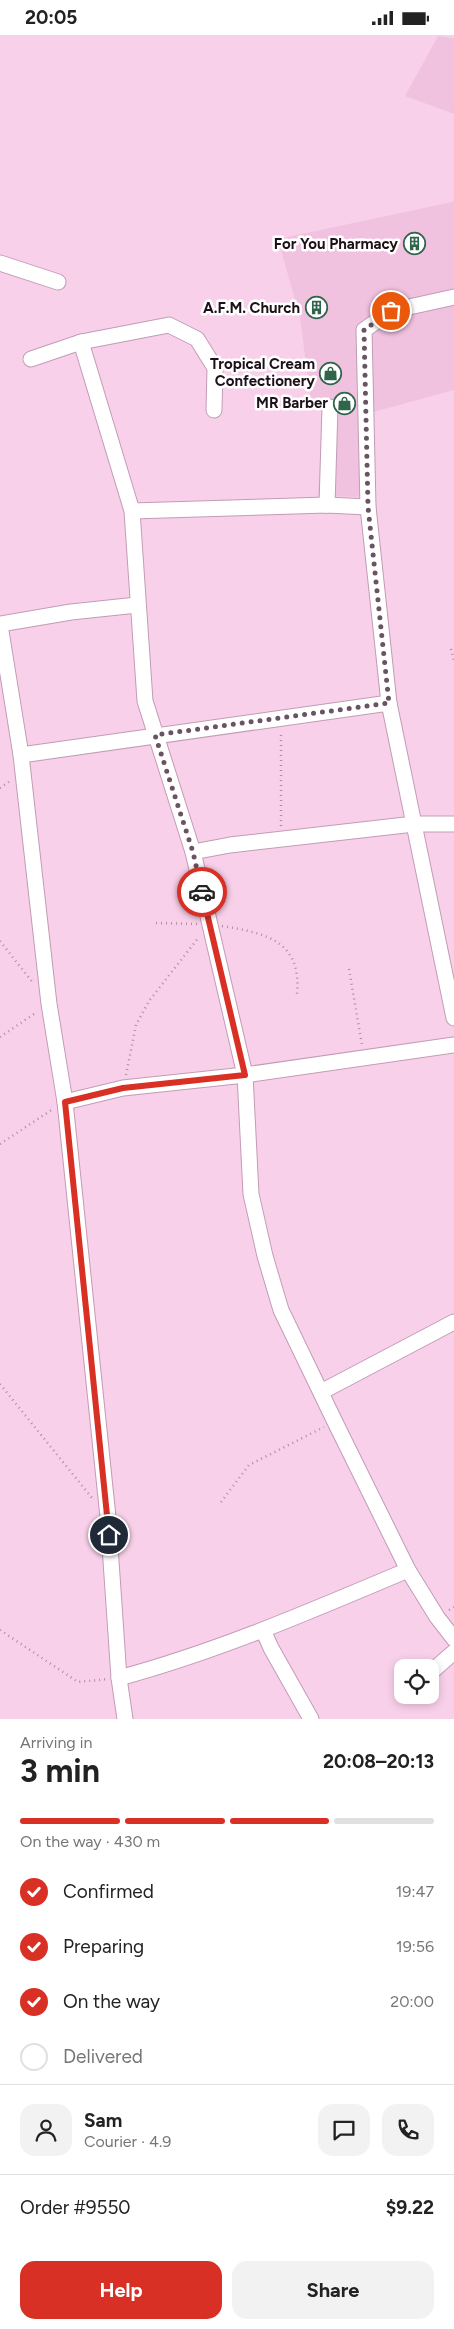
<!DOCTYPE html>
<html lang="en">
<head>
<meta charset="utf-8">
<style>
  :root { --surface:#fff; --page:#f2f2f2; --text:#222; --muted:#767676; --line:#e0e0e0; --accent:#d93025 }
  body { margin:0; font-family:Figtree,sans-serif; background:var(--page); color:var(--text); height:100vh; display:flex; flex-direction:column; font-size:19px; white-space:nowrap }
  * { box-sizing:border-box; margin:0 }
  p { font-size:16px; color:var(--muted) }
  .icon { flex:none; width:28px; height:28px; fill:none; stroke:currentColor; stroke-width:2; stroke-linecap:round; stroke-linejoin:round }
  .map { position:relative; height:1684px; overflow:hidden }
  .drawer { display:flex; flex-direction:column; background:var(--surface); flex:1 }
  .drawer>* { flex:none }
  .tools { position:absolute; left:394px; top:1624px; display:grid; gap:10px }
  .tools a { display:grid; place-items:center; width:45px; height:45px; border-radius:10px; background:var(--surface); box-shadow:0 2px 8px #0003; font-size:25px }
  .pin { position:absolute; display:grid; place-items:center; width:42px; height:42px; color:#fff; margin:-21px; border:2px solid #fff; border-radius:50%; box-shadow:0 1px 5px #0007 }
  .courier { position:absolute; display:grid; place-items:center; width:50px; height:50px; margin:-25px; border:4px solid #d93025; border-radius:50%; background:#fff; color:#222; box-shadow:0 1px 6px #0007 }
  .headline em { font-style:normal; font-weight:700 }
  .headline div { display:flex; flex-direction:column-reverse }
  .headline { display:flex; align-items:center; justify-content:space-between; height:85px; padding:0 20px }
  h1 { font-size:32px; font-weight:700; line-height:38px }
  .bar { display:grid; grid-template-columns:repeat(4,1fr); gap:8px 5px; align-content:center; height:60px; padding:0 20px }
  .bar i { height:6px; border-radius:4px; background:var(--line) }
  .bar .current { background:var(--accent) }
  .bar p { grid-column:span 4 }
  .line { display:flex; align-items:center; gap:12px; padding:0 20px; border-top:1px solid var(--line) }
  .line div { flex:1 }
  .round { display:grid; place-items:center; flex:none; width:52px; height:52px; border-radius:15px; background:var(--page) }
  ol { padding:0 20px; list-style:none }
  li { display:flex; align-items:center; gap:15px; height:55px }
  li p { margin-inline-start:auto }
  li .icon { padding:5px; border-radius:50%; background:var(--accent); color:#fff; stroke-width:4 }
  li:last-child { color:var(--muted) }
  li i { width:28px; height:28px; border:2px solid var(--line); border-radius:50% }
  .action { display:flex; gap:10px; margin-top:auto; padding:10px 20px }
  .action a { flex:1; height:58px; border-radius:15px; background:var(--accent); color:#fff; font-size:20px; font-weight:700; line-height:58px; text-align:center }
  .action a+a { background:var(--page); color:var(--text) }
  .status { display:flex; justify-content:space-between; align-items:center; height:35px; padding:0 25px; background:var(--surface); direction:ltr }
  .status svg { height:14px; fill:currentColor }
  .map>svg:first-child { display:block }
  .built { fill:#f1c2e0 }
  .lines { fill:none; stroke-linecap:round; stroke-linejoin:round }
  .minor-casing { stroke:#c29cb4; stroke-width:17 }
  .path { stroke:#ad8ea2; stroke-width:2.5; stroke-dasharray:1 4; stroke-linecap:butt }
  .minor { stroke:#fff; stroke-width:15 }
  .done { stroke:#6a5362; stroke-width:5; stroke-dasharray:0 9 }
  .route { stroke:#d93025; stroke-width:6 }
  .labels { text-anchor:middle; stroke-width:5; stroke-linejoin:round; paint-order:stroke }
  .poi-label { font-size:15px; font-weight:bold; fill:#1d1019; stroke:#fff; text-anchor:end }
</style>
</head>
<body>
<div class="status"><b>20:05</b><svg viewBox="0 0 49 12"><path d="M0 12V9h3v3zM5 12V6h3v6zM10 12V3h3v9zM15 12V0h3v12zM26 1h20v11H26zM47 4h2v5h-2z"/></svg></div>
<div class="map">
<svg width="454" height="1684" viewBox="0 0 454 1684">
  <rect width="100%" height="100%" fill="#f9d0ea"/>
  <g class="built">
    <polygon points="438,1 454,3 454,79 405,61"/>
    <polygon points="454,165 454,355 370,378 367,462 318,461 323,365 311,366 300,283 278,204 452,167"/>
  </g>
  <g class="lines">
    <defs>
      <g id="minor">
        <polyline points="0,228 58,247"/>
        <polyline points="454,262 391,276 364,295 368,472 389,668 454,983"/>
        <polyline points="31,324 81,307"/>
        <polyline points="214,375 215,333 197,304 169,290 81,307 132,476 145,666 193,817 245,1040 251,1159 265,1221 281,1275 335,1387 408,1535 437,1582 454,1604"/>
        <polyline points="327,470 330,372"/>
        <polyline points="132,476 327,470 368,472"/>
        <polyline points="0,589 71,577 137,570"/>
        <polyline points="0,590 21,720 49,969 65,1067 108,1482 119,1643 125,1684"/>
        <polyline points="21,720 389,668"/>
        <polyline points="193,817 230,810 414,789 454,789"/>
        <polyline points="65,1067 123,1053 245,1040 454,1010"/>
        <polyline points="321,1357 454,1287"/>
        <polyline points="263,1595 271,1613 311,1684"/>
        <polyline points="430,1638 454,1617"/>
        <path d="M119 1643C219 1616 313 1575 408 1535"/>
      </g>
    </defs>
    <use href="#minor" class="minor-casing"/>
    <g class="path">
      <polyline points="451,614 454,626"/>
      <polyline points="0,753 10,746"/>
      <polyline points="281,791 281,697"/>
      <polyline points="156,888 197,889"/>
      <path d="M222 891C266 898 302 906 297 959"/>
      <polyline points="0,906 33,948"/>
      <polyline points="349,934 362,1010"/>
      <polyline points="0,1002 37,977"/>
      <polyline points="126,1040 136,990 149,966 199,902"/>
      <polyline points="0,1109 53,1074"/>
      <polyline points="0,1349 92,1463"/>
      <polyline points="221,1467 249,1430 324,1392"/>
      <polyline points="449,1575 454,1572"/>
      <polyline points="0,1595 78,1647 108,1644"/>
    </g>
    <use href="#minor" class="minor"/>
  </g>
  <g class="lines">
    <polyline class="done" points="202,857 193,817 155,700 389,668 368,472 364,295 391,276"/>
    <polyline class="route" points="109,1500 65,1067 123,1053 245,1040 202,857"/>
  </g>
  <defs>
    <symbol id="building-ring" viewBox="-11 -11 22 22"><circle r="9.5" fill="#fff" stroke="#2f654b" stroke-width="1.5"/><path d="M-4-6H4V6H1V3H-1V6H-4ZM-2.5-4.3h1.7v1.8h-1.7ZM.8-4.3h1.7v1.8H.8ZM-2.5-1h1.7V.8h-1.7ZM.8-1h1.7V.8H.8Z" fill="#2f654b"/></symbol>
    <symbol id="shop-ring" viewBox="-11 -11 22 22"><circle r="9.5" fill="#fff" stroke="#2f654b" stroke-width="1.5"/><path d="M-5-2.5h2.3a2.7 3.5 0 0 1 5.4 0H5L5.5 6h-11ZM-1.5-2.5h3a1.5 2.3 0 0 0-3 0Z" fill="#2f654b"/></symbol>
  </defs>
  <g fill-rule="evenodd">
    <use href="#building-ring" x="402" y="196" width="25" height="25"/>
    <use href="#building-ring" x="304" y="260" width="25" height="25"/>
    <use href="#shop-ring" x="318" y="326" width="25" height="25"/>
    <use href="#shop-ring" x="332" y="356" width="25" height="25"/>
  </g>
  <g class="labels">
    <g class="poi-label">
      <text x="398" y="214">For You Pharmacy</text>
      <text x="300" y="278">A.F.M. Church</text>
      <text x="315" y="334">Tropical Cream<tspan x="315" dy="17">Confectionery</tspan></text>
      <text x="328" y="373">MR Barber</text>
    </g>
  </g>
</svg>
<div class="tools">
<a><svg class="icon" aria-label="locate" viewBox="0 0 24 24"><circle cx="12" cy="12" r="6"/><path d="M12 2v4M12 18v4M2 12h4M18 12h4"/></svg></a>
</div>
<div class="pin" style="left:391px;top:276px;background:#ea580c"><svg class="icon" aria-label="bag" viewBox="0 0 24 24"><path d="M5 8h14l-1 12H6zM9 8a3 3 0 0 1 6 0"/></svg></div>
<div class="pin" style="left:109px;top:1500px;background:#1f2937"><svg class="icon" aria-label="home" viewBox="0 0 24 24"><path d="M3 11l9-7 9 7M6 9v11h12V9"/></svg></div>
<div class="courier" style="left:202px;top:857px"><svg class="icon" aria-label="car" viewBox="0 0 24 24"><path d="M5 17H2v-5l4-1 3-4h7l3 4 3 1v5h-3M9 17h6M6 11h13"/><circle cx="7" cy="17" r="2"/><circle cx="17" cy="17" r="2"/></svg></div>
</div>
<section class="drawer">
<div class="headline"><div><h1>3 min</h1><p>Arriving in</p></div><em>20:08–20:13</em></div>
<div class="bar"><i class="current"></i><i class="current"></i><i class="current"></i><i></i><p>On the way · 430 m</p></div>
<ol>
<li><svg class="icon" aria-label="check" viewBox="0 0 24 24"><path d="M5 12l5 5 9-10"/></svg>Confirmed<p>19:47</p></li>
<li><svg class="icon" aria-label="check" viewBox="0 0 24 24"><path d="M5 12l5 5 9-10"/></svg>Preparing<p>19:56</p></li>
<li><svg class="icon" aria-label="check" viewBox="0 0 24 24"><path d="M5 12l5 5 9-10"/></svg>On the way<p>20:00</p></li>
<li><i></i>Delivered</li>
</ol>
<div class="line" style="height:90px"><a class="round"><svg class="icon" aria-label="person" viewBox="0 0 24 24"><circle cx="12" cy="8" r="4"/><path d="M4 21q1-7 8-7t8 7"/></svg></a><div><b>Sam</b><p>Courier · 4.9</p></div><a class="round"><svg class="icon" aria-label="chat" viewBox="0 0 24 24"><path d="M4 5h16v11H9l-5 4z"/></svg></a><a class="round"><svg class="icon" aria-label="phone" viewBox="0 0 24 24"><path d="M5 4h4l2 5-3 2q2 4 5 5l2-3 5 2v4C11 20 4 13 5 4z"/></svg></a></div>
<div class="line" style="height:65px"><div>Order #9550</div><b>$9.22</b></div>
<div class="action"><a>Help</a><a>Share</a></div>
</section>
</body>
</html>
